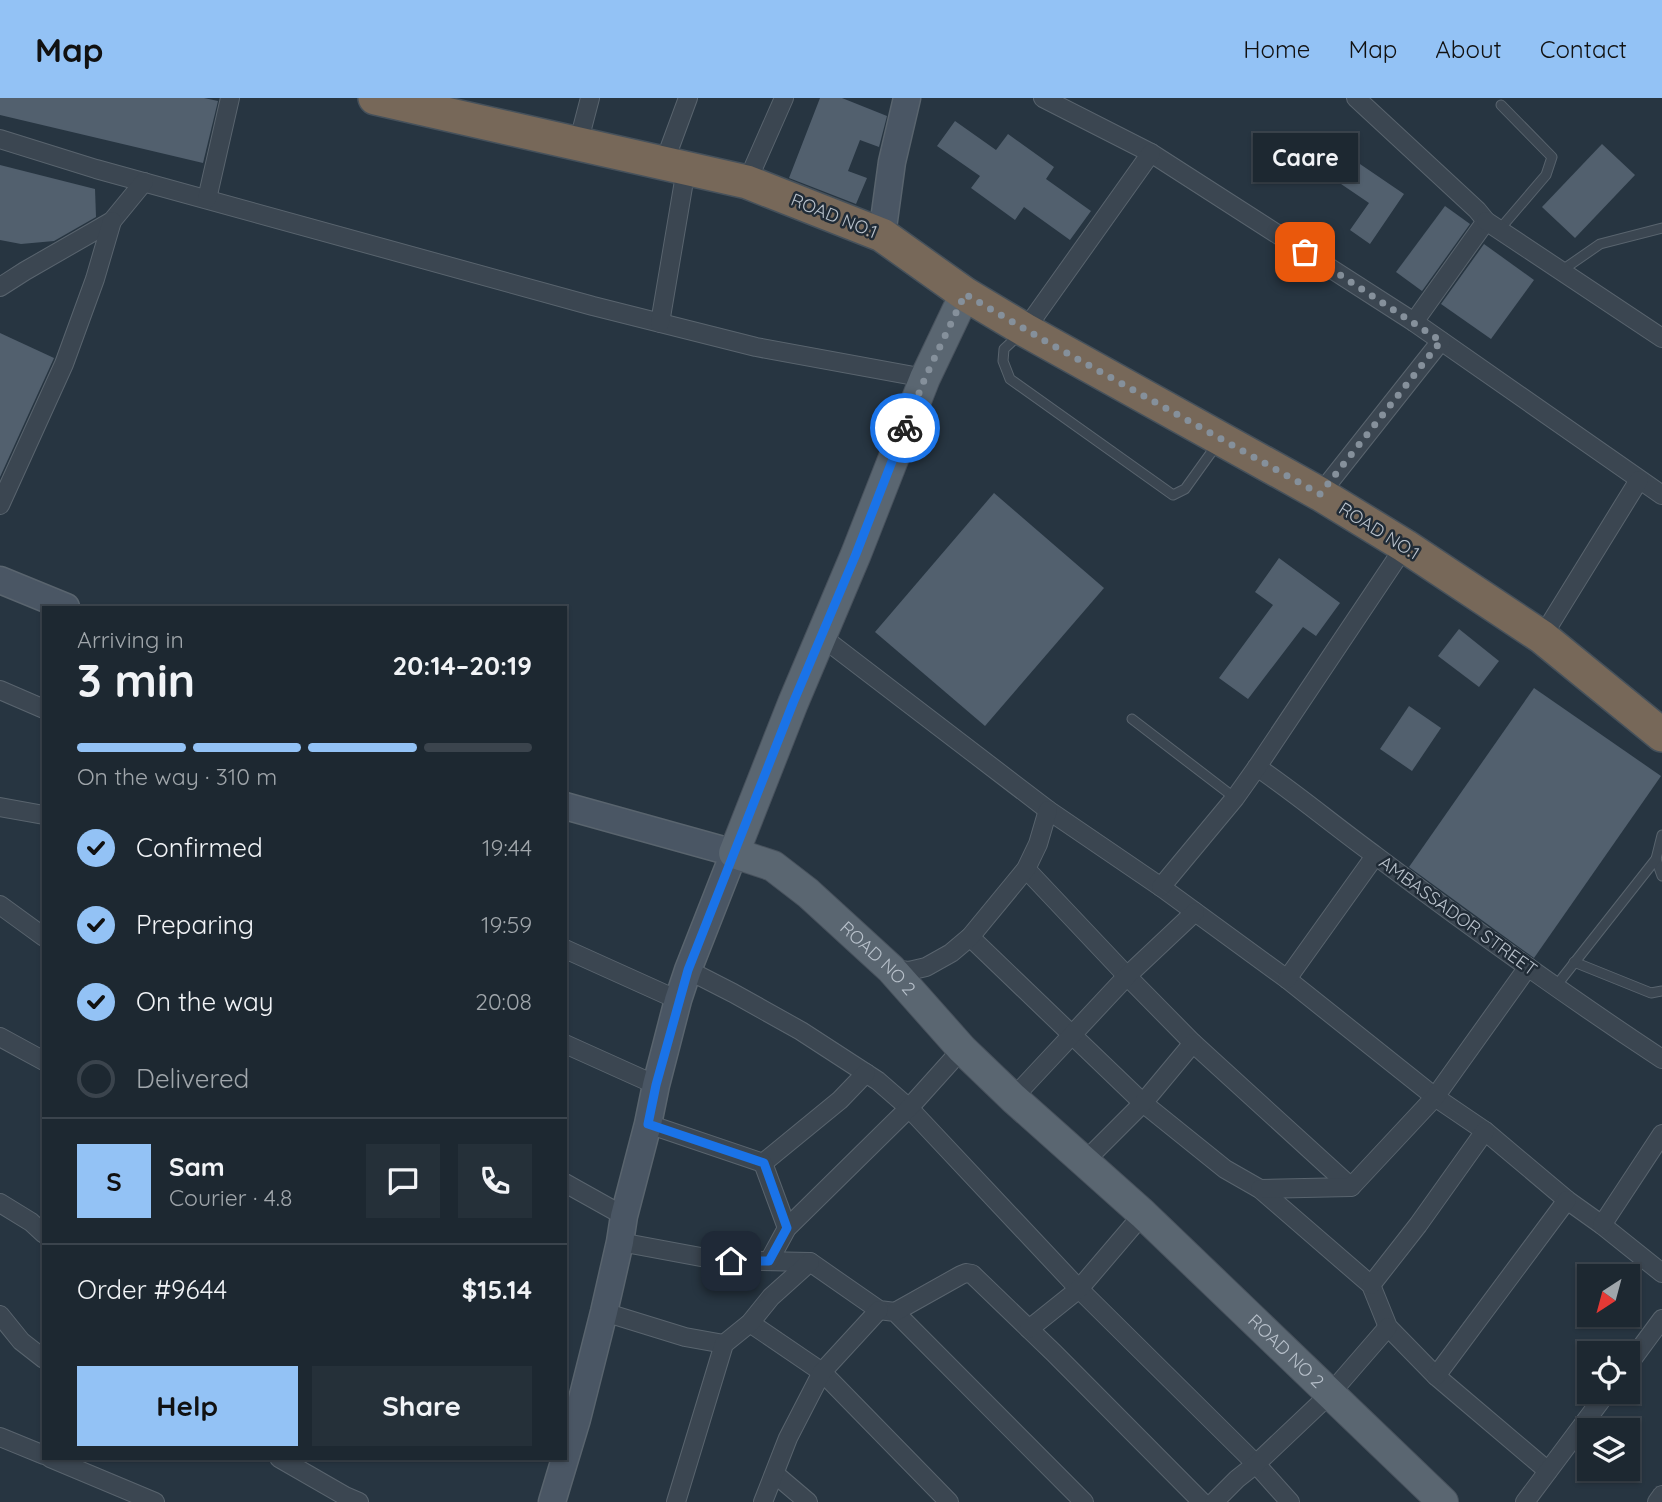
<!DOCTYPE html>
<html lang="en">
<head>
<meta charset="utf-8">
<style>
  :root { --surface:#1d2831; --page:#253039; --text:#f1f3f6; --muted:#a0a6ab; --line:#3b444d; --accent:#93c2f5 }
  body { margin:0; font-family:Quicksand,sans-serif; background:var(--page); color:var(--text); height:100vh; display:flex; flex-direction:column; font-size:26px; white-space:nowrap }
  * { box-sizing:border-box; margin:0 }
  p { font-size:23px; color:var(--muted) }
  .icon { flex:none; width:38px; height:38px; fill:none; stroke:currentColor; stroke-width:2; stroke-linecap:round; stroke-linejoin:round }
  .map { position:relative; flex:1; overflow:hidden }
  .drawer { position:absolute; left:42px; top:508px; width:525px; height:854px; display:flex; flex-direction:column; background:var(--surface); border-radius:0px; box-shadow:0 2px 5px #0004,0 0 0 2px var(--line) }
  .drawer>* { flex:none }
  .needle { width:46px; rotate:216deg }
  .fabs { position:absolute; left:1577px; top:1166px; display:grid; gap:14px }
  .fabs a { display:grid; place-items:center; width:63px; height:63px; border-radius:0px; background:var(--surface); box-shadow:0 2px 5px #0004,0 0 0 2px var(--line); font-size:35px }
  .pin { position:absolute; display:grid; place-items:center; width:60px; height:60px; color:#fff; margin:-30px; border-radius:14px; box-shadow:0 4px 10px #0006 }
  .courier { position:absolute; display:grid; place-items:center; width:70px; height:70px; margin:-35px; border:5px solid #1a73e8; border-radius:50%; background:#fff; color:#222; box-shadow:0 2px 9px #0007 }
  .bubble { position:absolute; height:49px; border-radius:0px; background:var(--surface); box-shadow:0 2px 5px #0004,0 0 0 2px var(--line); font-size:23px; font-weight:700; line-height:49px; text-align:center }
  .head em { font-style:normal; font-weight:700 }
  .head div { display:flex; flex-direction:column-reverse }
  .head { display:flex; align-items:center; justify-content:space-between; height:119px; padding:0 35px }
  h1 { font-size:46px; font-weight:700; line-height:52px }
  .bar { display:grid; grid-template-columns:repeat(4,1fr); gap:10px 7px; align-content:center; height:84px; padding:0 35px }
  .bar i { height:9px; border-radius:5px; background:var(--line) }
  .bar .active { background:var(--accent) }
  .bar p { grid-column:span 4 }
  .line { display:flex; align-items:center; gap:18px; padding:0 35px; border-top:2px solid var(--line) }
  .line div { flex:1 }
  .round { display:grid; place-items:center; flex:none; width:74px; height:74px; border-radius:0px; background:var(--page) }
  ol { padding:0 35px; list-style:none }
  li { display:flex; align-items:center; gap:21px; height:77px }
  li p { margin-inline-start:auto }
  li .icon { padding:7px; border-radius:50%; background:var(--accent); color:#111; stroke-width:4 }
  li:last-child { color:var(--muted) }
  li i { width:38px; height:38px; border:4px solid var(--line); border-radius:50% }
  .button { display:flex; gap:14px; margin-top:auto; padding:14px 35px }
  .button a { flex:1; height:80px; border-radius:0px; background:var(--accent); color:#111; font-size:28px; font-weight:700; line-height:80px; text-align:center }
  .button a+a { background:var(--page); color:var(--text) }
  header { display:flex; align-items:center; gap:42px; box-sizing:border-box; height:98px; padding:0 35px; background:var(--accent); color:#111 }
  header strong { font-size:33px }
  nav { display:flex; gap:38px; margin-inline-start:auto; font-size:24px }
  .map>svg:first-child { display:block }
  .building { fill:#52606e }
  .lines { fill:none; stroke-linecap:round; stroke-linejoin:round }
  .lane-casing { stroke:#59646e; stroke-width:11 }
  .street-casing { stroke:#59646e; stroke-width:20 }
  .secondary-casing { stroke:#59646e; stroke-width:29 }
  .primary-casing { stroke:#48525d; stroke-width:32 }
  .highway-casing { stroke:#46515b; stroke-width:36 }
  .lane { stroke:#3b4651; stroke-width:9 }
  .street { stroke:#3b4651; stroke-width:18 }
  .secondary { stroke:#4a5664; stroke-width:26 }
  .primary { stroke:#5a6671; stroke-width:30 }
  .highway { stroke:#776859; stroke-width:33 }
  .done { stroke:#85909b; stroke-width:7; stroke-dasharray:0 12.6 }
  .route { stroke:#1a73e8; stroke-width:9 }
  .labels { text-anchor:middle; stroke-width:5; stroke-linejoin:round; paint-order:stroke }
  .street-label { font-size:18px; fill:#b8c1cb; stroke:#202b36 }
</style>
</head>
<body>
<header>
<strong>Map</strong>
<nav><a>Home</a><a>Map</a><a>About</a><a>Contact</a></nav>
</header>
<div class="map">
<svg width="1662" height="1404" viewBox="0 0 1662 1404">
  <rect width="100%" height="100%" fill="#273541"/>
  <g class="building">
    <polygon points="0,0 204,0 218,3 203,65 0,17"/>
    <polygon points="820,0 842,0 887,18 879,49 860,42 848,73 867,80 856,106 789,80"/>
    <polygon points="955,23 996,52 1008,36 1054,69 1046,81 1091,113 1070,142 1024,109 1015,122 971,90 980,78 937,48"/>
    <polygon points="1602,46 1635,77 1575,140 1542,109"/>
    <polygon points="1335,49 1404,96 1370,146 1350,132 1369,105 1319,71"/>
    <polygon points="0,67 95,91 96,119 54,143 21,146 0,142"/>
    <polygon points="1445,108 1470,126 1422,193 1396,174"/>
    <polygon points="1484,146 1534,182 1491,241 1441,206"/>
    <polygon points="0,235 54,260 0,379"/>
    <polygon points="994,395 1104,490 985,628 875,534"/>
    <polygon points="1279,460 1340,505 1316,538 1303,529 1248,601 1219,580 1273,507 1255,494"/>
    <polygon points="1459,531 1499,563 1479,589 1438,558"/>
    <polygon points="1534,590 1661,678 1534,860 1409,769"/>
    <polygon points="1409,608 1441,630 1412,673 1380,651"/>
  </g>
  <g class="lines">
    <defs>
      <g id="lane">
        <polyline points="1499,132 1546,77 1552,59 1501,7"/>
        <polyline points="1561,173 1600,146 1662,130"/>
        <polyline points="1019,237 1004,251 1003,263 1010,281 1173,397 1185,391 1218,345"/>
        <polyline points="1132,621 1235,700"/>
        <polyline points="1656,761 1662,778"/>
        <polyline points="1574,864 1651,895 1662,893"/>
        <polyline points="1556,888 1656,761 1662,737"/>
      </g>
      <g id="street">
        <polyline points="1043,0 1151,55 1414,224 1662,397"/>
        <polyline points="1356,0 1477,112 1486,123 1414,224"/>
        <polyline points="0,41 96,71 593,208 756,249 925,280"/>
        <polyline points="578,46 590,0"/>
        <polyline points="664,65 688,0"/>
        <polyline points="747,84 784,0"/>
        <polyline points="207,101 230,0"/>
        <polyline points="1486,123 1662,240"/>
        <polyline points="0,189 25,173 112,123 144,84"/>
        <polyline points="660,225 686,71"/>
        <polyline points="1025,232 1151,55"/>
        <polyline points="1320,396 1441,243"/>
        <polyline points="0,407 64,266 95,181 112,123"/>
        <polyline points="822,539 1048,712 1161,789 1287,881 1435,999 1485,1033 1567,1102 1602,1127 1662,1175"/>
        <polyline points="1542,539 1639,382"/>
        <polyline points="0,592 44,611"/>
        <path d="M1257 669C1298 697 1336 729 1376 758 1469 828 1565 897 1662 961"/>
        <polyline points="0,709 44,717"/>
        <polyline points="1026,771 1127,878 1193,945 1351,1089"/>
        <polyline points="1161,789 1235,700 1257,669 1405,448"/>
        <polyline points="0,807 44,839"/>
        <polyline points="970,839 1143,1005 1225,1071 1260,1091 1371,1187 1388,1229 1436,1278 1548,1373"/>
        <polyline points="565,851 678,902"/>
        <polyline points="891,871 909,873 926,869 951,855 970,839 1026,771 1038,746 1048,712"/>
        <polyline points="688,872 733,895 801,933 878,983 909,1010 1079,1191 1256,1366 1290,1404"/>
        <polyline points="1287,881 1375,758"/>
        <polyline points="0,939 44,963"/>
        <polyline points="565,946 656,987"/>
        <polyline points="1013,1000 1127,878 1195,814"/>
        <polyline points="648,1026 763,1065"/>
        <polyline points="1085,1063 1143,1005 1193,945"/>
        <polyline points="763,1065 840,1002 866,975"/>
        <polyline points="763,1065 787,1130"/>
        <polyline points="565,1085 624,1118"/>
        <polyline points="1260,1091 1351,1089 1435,999 1528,869"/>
        <polyline points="0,1105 31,1124 44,1136"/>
        <polyline points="1602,1127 1662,1036"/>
        <polyline points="620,1144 717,1162 810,1164 879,1212 895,1214 1084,1404"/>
        <polyline points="769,1163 787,1130 909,1010 962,951"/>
        <polyline points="1371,1187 1418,1127 1485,1033"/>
        <polyline points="604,1214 685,1239 724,1246"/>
        <polyline points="895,1214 961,1177 966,1175 972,1176 1054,1255 1202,1404"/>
        <polyline points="0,1217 21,1243 44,1261"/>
        <polyline points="750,1225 822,1274 949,1404"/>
        <polyline points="1029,1231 1079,1191 1143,1116"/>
        <polyline points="1628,1267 1662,1221"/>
        <polyline points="1436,1278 1567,1102"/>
        <polyline points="0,1339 44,1357"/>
        <polyline points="50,1360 155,1404"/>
        <polyline points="279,1360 345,1398 359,1404"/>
        <polyline points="775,1376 808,1404"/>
        <polyline points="676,1404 724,1246 750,1225 771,1199 810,1164"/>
        <polyline points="763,1404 788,1340 822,1274 879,1212"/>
        <polyline points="1214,1404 1237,1381 1256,1366 1330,1296 1388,1229"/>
        <polyline points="1525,1404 1608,1293"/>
        <polyline points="1657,1404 1662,1397"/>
      </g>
      <g id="secondary">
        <polyline points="882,137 892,64 907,0"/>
        <polyline points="0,482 66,509"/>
        <polyline points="552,1404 577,1321 604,1214 620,1144 624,1118 648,1026 656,987 678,902 688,872 734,755 565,708"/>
      </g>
      <g id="primary">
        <path id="s1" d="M965 196 925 280 856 456 793 605 734 755 773 768 808 795 891 871 962 951 1013 1000 1143 1116 1443 1404"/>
      </g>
      <polyline id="highway" points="375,0 747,84 882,137 965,196 1025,232 1320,396 1405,448 1542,539 1662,637"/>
    </defs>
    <use href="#lane" class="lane-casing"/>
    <use href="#street" class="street-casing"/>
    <use href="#secondary" class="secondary-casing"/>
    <use href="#primary" class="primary-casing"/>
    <use href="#highway" class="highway-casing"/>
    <use href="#lane" class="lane"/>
    <use href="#street" class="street"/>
    <use href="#secondary" class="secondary"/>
    <use href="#primary" class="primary"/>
    <use href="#highway" class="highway"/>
  </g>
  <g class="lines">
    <polyline class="done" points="905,330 925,280 965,196 1047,244 1320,396 1441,243 1305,154"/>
    <polyline class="route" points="731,1163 769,1163 787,1130 764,1065 648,1026 656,987 688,872 793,605 856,456 905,330"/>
  </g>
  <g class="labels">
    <g class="street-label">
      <text transform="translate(834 118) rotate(22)" y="6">ROAD NO.1</text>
      <text transform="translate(1379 433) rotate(32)" y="6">ROAD NO.1</text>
      <text transform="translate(1458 818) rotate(36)" y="6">AMBASSADOR STREET</text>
      <text dy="6" stroke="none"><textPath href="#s1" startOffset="786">ROAD NO 2</textPath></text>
      <text dy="6" stroke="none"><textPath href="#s1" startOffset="1353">ROAD NO 2</textPath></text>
    </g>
  </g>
</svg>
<div class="fabs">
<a><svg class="needle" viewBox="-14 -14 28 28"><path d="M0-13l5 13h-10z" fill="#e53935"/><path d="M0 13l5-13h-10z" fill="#a0a6ab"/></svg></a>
<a><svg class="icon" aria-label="locate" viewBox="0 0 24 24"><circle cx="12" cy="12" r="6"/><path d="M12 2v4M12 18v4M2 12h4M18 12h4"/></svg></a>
<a><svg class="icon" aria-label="layers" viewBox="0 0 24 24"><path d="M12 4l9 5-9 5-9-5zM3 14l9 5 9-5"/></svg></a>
</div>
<div class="pin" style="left:1305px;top:154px;background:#ea580c"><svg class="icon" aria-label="bag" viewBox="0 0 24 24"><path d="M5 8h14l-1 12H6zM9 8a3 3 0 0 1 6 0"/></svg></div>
<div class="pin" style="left:731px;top:1163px;background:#1f2937"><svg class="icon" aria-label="home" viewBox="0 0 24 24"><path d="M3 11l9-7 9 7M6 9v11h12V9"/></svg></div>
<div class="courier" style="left:905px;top:330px"><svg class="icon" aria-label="bike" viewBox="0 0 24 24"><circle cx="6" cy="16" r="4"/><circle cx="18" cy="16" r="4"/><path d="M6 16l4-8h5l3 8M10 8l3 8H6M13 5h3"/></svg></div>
<div class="bubble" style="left:1253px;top:35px;width:105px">Caare</div>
<section class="drawer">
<div class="head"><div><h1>3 min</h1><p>Arriving in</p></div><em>20:14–20:19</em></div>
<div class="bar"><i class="active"></i><i class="active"></i><i class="active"></i><i></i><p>On the way · 310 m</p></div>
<ol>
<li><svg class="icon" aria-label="check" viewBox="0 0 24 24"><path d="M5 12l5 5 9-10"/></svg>Confirmed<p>19:44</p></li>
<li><svg class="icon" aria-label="check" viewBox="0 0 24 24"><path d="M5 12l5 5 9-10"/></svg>Preparing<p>19:59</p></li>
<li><svg class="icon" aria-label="check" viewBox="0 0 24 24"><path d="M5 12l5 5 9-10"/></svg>On the way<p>20:08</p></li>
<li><i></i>Delivered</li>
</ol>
<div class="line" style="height:126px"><b class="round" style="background:var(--accent);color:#111">S</b><div><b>Sam</b><p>Courier · 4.8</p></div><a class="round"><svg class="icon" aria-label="chat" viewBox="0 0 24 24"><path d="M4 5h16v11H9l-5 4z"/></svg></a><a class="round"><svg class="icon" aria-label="phone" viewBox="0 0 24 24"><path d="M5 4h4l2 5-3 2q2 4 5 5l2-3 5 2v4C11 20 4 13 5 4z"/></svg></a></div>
<div class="line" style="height:91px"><div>Order #9644</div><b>$15.14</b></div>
<div class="button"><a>Help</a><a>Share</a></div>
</section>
</div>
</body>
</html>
